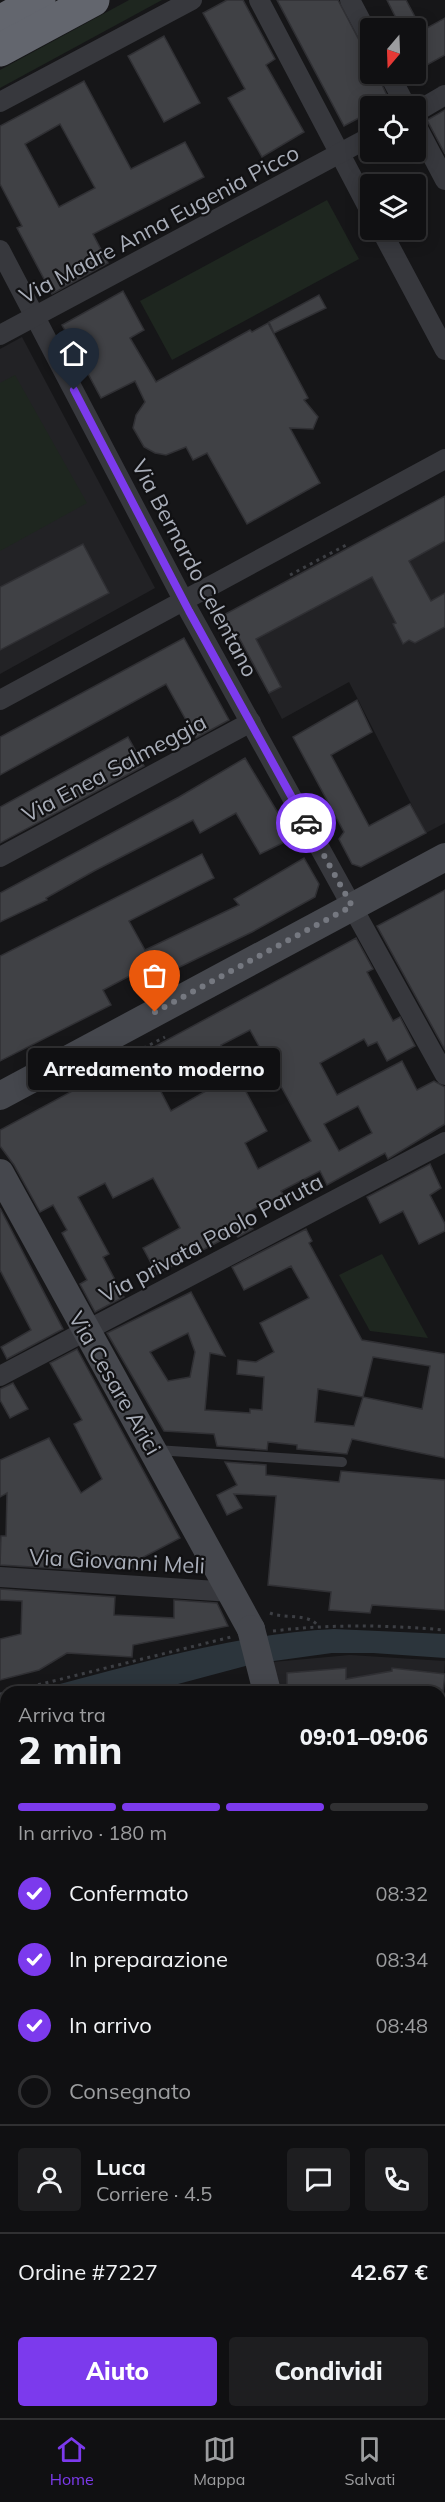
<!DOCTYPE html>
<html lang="it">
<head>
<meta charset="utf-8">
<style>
  :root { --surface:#101012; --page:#1e1e20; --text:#f1f3f6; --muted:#9c9d9f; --line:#303032; --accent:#7c3aed }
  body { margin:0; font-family:Mulish,sans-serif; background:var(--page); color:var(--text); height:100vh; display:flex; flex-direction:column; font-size:22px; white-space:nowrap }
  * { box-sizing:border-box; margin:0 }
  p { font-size:20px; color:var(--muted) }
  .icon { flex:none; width:33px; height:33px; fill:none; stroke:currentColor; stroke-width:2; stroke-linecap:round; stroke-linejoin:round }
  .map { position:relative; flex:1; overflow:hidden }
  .drawer { position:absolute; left:0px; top:1686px; width:446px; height:732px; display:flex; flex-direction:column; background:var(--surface); border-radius:18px 18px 0 0; box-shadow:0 3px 15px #0003,0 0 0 2px var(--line) }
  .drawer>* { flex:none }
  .needle { width:39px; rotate:199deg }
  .tools { position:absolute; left:360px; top:18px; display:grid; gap:12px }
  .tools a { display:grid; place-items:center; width:66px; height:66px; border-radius:6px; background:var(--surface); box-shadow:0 3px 15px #0003,0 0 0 2px var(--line); font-size:30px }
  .pin { position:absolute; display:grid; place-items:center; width:51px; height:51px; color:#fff; margin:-62px -26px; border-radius:50% 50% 50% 0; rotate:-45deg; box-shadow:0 0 6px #0007 }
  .pin .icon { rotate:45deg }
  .courier { position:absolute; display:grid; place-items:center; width:60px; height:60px; margin:-30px; border:4px solid #7c3aed; border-radius:50%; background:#fff; color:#222; box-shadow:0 2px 8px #0007 }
  .bubble { position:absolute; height:42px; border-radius:6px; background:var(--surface); box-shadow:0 3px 15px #0003,0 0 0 2px var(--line); font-size:20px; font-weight:800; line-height:42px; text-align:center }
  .head em { font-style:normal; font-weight:800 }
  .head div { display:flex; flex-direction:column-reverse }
  .head { display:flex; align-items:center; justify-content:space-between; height:102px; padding:0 18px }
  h1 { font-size:39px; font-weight:800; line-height:45px }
  .bar { display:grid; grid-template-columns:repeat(4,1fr); gap:9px 6px; align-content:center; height:72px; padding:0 18px }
  .bar i { height:8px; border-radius:4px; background:var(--line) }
  .bar .active { background:var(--accent) }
  .bar p { grid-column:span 4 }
  .line { display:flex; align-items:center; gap:15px; padding:0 18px; border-top:2px solid var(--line) }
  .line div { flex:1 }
  .round { display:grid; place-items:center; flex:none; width:63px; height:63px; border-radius:6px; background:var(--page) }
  ol { padding:0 18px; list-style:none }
  li { display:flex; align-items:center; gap:18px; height:66px }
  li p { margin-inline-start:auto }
  li .icon { padding:6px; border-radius:50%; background:var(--accent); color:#fff; stroke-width:4 }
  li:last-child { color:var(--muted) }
  li i { width:33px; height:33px; border:3px solid var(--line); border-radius:50% }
  .action { display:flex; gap:12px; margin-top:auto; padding:12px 18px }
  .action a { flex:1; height:69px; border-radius:6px; background:var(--accent); color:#fff; font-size:24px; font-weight:800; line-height:69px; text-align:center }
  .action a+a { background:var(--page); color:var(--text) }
  .tabs { display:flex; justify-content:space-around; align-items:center; height:84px; border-top:2px solid var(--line); background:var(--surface); font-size:16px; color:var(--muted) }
  .tabs a { display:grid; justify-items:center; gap:3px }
  .tabs .active { color:var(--accent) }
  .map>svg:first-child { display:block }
  .built { fill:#222225 }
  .green { fill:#1e261f }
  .water { fill:#2c353c }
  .building { fill:#404145; stroke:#303034; stroke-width:1.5; fill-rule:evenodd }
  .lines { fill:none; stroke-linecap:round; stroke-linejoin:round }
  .path { stroke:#3d3f44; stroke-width:3; stroke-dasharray:3 4.5; stroke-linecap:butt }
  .lane { stroke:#37383d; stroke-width:10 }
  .street { stroke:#37383d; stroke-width:20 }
  .secondary { stroke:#45474d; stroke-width:28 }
  .highway { stroke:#63666e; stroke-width:33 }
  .secondary-bridge { stroke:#45474d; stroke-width:28 }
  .done { stroke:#757880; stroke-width:6; stroke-dasharray:0 10.8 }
  .route { stroke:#7c3aed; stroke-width:8 }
  .labels { text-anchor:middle; stroke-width:4.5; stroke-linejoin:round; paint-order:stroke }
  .street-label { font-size:22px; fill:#a8adb8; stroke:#111113 }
</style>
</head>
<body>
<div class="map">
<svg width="445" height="2418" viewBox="0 0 445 2418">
  <rect width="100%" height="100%" fill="#161618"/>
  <g class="built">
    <polygon points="22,337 155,588 0,674 0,349"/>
    <polygon points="445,496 445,823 426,833 349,682 282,719 238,637 230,640 218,618"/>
    <polygon points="350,1655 445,1661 440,1728 440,1692 278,1692 273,1662"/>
    <rect x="0" y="1849" width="6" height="61"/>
  </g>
  <g class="green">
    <polygon points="129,0 162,0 0,88 0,70"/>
    <polygon points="327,200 359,259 172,360 140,301"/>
    <polygon points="15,375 87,503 0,551 0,383"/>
    <polygon points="382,1254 428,1338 370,1331 339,1275"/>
  </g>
  <path class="water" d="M334 1629 445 1634V1658L373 1653H332L253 1664 148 1692H29C129 1667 230 1634 334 1629Z"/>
  <g class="building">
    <polygon points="227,0 243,0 275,59 266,65 304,132 262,157 228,98 245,89 203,13"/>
    <polygon points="277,0 338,0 370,61 370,74 377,74 390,102 381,106 370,106 370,112 344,126"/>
    <polygon points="387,0 406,0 421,28 401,28"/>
    <polygon points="445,18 445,55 416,71 416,34"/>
    <polygon points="164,36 200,103 164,122 128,56"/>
    <path d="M84 81 131 169 185 142 204 177 93 234 108 263 52 294 17 228 22 226 0 184V126ZM60 124 95 188 59 207 25 144Z"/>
    <polygon points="445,110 445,154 427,120"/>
    <polygon points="123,291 144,330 130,338 156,382 250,330 252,332 268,323 308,398 304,400 318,417 313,429 290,428 320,483 247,524 207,453 193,460 186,447 166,455 155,453 144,447 133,428 136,415 145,402 135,381 101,398 62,325"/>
    <polygon points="319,295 326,308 274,333 269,322"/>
    <polygon points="445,496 445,541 409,561 431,601 445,593 445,627 415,643 409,640 403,644 393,624 396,623 372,577 256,639 281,687 269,693 238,636 230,640 218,618"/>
    <polygon points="83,544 109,593 0,650 0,587"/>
    <polygon points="184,638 229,720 196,738 166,684 0,775 0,737"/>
    <polygon points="357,700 372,732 331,755 369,826 410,804 426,833 361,867 352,864 339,839 344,832 293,737"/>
    <polygon points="128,737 144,766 0,843 0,807"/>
    <polygon points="245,758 293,838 260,854 236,813 200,833 193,820 94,871 46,898 47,900 0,922 0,893 179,797"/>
    <polygon points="202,854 214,878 129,921 145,950 239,905 234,899 304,858 319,884 315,897 252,932 161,976 154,963 103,990 111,1005 0,1061 0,956"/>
    <polygon points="445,890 445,1050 377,926"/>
    <path d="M356 938 373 969 367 972 393 1021 400 1017 415 1046 387 1061 377 1042 368 1046 364 1039 320 1063 337 1095 402 1061 417 1090 434 1081 445 1087V1124L388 1159 385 1153 327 1185 320 1171 281 1191 283 1194 245 1214 253 1229 238 1237 235 1233 157 1274 143 1248 180 1228 153 1178 113 1198 105 1183 78 1197 109 1254 103 1257 124 1297 95 1312 80 1284 87 1280 62 1233 67 1230 53 1205 40 1212 14 1165 0 1146V1130ZM250 1030 311 1141 258 1169 245 1143 267 1131 221 1045ZM205 1056 220 1083 171 1111 156 1082ZM358 1106 372 1133 339 1151 324 1124Z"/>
    <polygon points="430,1164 441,1188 430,1195 445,1224 445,1231 419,1244 403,1211 380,1223 367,1197"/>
    <polygon points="0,1208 63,1329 7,1359 1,1347 31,1330 0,1270"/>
    <path d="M306 1229 312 1241 309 1243 362 1340 445 1354V1458L352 1439 347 1454 297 1449V1445L268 1442 267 1450 217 1446 214 1434 164 1431 107 1333 191 1292 225 1356 210 1353 205 1410 250 1413V1409L262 1410 264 1377 237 1374 238 1360 256 1362 274 1352 260 1323 309 1298 291 1266 244 1290 232 1267ZM188 1333 195 1352 190 1377 168 1381 150 1352ZM373 1357 430 1366 422 1409 363 1397ZM318 1389 363 1397 354 1426 315 1422Z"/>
    <polygon points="77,1349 180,1538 132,1563 134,1568 81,1566 80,1570 0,1565 1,1536 6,1536 7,1493 0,1497 0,1460 49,1438 81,1493 102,1479 74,1424 82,1420 50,1363"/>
    <polygon points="13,1383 28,1409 10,1418 0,1400 0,1389"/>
    <polygon points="225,1462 266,1465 266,1475 339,1482 341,1471 445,1480 445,1610 372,1605 370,1613 329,1610 331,1592 268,1585 276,1496 234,1494 242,1508 227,1515 217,1495 237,1485"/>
    <polygon points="0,1589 115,1597 114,1615 174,1618 174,1600 217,1603 228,1626 133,1645 132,1657 67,1653 39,1670 0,1680 0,1639 21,1634 22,1601 0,1600"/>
    <polygon points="346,1668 346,1679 392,1671 392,1668 445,1674 443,1692 287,1692 287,1673"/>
  </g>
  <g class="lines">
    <g class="path">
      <polyline points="290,575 348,544"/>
      <polyline points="130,1055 165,1037"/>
      <path d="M270 1613C284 1619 309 1613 318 1626"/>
      <path d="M273 1631C331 1624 387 1625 445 1630"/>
      <polyline points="9,1692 231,1637"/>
      <polyline points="0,1694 6,1693"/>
    </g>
    <g class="lane">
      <polyline points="156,1450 342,1462"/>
      <polyline points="0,1740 6,1738"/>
    </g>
    <g class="street">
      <polyline points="259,0 370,211"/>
      <polyline points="350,0 370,38"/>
      <polyline points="389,74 406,106"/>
      <polyline points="0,102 192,0"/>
      <polyline points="416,112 445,95"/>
      <polyline points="416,125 445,180"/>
      <polyline points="381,230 445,350"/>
      <polyline points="0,250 189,611 445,1075"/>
      <polyline points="0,335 370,137"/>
      <polyline points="0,700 445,459"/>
      <polyline points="0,857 251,722"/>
      <polyline points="0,1376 445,1142"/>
      <polyline points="0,1577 232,1592"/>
      <polyline points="440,1803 445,1804"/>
      <polyline points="0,2054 6,2054"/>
      <polyline points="440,2064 445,2064"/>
      <polyline points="0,2397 6,2397"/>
      <polyline points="440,2400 445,2400"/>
    </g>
    <g class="secondary">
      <polyline points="0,1096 445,857"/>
      <polyline points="0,1173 251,1629"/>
      <polyline points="246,2418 246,2412"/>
    </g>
    <g class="highway">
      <polyline points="0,22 39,0"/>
      <polyline points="0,50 93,0"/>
    </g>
    <polyline class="secondary-bridge" points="251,1629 267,1692"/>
  </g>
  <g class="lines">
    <polyline class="done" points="155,1012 352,906 306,823"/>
    <polyline class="route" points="74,390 189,611 306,823"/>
  </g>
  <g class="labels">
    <g class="street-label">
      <text transform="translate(159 224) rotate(-28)" y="8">Via Madre Anna Eugenia Picco</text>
      <text transform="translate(195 568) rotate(62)" y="8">Via Bernardo Celentano</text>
      <text transform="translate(114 768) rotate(-28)" y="8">Via Enea Salmeggia</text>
      <text transform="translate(211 1238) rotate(-28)" y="8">Via privata Paolo Paruta</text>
      <text transform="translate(115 1383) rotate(60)" y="8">Via Cesare Arici</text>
      <text transform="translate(117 1561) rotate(3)" y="8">Via Giovanni Meli</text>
    </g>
  </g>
</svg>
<div class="tools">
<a><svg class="needle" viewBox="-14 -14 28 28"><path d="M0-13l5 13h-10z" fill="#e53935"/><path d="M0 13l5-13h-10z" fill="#9c9d9f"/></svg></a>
<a><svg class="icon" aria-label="locate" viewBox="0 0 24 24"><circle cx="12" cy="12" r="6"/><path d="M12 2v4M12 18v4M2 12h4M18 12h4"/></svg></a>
<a><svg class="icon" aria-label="layers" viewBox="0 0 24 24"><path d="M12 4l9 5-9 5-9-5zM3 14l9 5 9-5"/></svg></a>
</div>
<div class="pin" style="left:155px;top:1012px;background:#ea580c"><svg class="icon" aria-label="bag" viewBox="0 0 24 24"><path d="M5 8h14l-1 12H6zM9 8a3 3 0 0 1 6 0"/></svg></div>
<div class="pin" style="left:74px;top:390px;background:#1f2937"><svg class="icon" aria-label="home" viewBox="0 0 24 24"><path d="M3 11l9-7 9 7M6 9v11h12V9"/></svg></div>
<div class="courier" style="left:306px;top:823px"><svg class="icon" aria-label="car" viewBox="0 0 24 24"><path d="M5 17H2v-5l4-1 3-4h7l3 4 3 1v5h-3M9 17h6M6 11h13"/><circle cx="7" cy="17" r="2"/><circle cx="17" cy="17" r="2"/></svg></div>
<div class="bubble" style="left:28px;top:1048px;width:252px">Arredamento moderno</div>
<section class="drawer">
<div class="head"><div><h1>2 min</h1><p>Arriva tra</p></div><em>09:01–09:06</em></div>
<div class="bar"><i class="active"></i><i class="active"></i><i class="active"></i><i></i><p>In arrivo · 180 m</p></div>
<ol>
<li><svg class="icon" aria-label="check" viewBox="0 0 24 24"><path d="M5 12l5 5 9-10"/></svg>Confermato<p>08:32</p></li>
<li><svg class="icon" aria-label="check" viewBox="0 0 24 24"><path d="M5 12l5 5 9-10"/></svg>In preparazione<p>08:34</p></li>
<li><svg class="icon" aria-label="check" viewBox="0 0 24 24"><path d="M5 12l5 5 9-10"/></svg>In arrivo<p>08:48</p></li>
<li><i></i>Consegnato</li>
</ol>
<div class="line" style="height:108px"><a class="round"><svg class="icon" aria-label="person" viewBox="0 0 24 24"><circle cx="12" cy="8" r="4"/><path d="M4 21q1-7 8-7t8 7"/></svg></a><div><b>Luca</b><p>Corriere · 4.5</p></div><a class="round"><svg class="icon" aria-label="chat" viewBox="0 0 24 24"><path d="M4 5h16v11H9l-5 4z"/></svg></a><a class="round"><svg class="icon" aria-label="phone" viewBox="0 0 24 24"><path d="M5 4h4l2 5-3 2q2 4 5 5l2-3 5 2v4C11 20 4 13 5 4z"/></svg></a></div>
<div class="line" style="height:78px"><div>Ordine #7227</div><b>42.67 €</b></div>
<div class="action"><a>Aiuto</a><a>Condividi</a></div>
</section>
</div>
<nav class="tabs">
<a class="active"><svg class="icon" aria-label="home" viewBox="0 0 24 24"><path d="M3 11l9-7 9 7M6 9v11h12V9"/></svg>Home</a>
<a><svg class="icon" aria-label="map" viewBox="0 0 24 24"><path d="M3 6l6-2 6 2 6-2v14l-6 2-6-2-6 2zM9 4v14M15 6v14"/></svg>Mappa</a>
<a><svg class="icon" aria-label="saved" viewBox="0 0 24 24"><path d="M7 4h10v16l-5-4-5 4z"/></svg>Salvati</a>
</nav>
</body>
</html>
